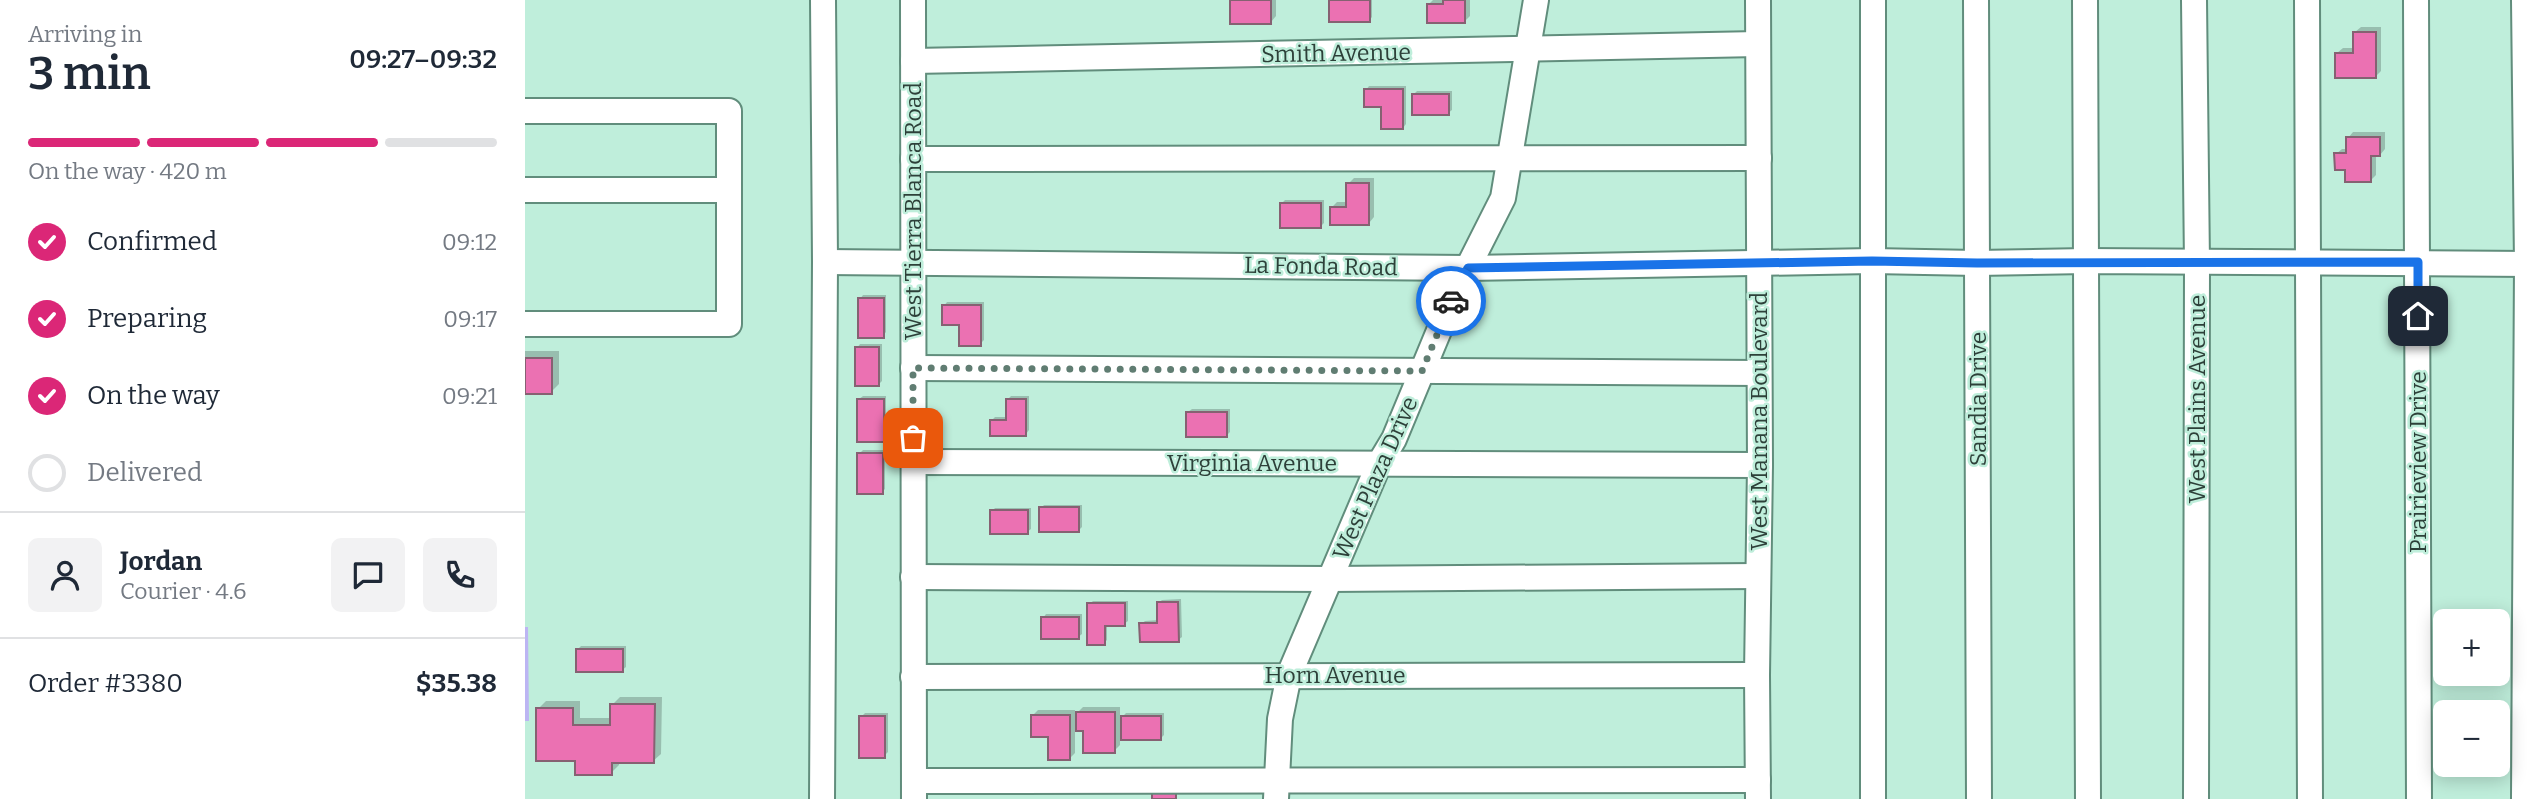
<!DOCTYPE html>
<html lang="en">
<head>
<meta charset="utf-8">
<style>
  :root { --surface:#fff; --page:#f2f2f3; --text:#1f2937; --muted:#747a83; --line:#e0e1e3; --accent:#db2777 }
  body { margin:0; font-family:Bitter,serif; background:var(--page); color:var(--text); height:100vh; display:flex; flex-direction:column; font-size:26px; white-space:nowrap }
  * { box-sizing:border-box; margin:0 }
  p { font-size:23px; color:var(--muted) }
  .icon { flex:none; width:38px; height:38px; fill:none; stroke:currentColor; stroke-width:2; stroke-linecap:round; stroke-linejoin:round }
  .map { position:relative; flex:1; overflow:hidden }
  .sheet { display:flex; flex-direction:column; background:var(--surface); width:525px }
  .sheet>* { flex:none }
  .tools { position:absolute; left:1908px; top:609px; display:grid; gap:14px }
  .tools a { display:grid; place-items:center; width:77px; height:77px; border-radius:10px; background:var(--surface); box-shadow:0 4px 18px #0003; font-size:35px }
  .pin { position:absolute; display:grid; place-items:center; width:60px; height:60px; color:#fff; margin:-30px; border-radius:14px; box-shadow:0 4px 10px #0006 }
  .courier { position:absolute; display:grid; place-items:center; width:70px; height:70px; margin:-35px; border:5px solid #1a73e8; border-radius:50%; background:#fff; color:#222; box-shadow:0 2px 9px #0007 }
  .summary em { font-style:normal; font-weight:600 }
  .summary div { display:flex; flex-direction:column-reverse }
  .summary { display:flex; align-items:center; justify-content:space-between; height:119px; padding:0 28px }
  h1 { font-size:46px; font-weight:600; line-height:52px }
  .bar { display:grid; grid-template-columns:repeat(4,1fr); gap:10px 7px; align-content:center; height:84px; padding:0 28px }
  .bar i { height:9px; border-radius:5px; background:var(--line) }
  .bar .selected { background:var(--accent) }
  .bar p { grid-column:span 4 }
  .line { display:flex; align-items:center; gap:18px; padding:0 28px; border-top:2px solid var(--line) }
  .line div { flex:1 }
  .round { display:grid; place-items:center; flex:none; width:74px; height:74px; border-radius:10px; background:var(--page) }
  ol { padding:0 28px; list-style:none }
  li { display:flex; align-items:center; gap:21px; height:77px }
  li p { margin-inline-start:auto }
  li .icon { padding:7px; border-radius:50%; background:var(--accent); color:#fff; stroke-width:4 }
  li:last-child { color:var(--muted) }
  li i { width:38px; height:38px; border:4px solid var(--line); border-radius:50% }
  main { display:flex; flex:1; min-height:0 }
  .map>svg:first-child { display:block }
  .green { fill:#bcb5f3 }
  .shadow { fill:#0003 }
  .building { fill:#eb71b2; stroke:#866172; stroke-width:2 }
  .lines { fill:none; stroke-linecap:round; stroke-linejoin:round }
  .minor-casing { stroke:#618d7c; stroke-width:28 }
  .minor { stroke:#fff; stroke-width:24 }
  .done { stroke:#607d72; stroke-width:7; stroke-dasharray:0 12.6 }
  .route { stroke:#1a73e8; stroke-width:9 }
  .labels { text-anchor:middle; stroke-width:5; stroke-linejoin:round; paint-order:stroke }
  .street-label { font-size:23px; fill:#2d4039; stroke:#bfeedb }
</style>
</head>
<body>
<main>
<section class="sheet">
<div class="summary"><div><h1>3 min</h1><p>Arriving in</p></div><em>09:27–09:32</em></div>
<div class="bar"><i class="selected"></i><i class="selected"></i><i class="selected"></i><i></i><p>On the way · 420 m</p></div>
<ol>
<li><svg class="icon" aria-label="check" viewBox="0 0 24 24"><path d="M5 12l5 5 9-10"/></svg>Confirmed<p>09:12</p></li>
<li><svg class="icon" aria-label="check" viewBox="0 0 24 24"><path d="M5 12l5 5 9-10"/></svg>Preparing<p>09:17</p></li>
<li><svg class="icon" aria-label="check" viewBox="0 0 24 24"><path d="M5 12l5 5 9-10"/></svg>On the way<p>09:21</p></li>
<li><i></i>Delivered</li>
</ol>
<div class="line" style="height:126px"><a class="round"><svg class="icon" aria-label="person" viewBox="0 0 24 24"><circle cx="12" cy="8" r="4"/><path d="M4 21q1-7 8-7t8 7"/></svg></a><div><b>Jordan</b><p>Courier · 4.6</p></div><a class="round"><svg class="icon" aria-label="chat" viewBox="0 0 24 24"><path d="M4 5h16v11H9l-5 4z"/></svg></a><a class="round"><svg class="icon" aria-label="phone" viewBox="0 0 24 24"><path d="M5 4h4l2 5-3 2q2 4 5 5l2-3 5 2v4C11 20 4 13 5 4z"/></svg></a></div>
<div class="line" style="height:91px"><div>Order #3380</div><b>$35.38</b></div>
</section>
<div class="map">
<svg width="2006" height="799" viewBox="0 0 2006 799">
  <rect width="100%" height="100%" fill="#bfeedb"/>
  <polygon class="green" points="0,627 3,627 4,721 0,721"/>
  <g class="shadow">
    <polygon points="707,0 751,0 751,16 746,22"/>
    <polygon points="806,0 847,0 847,17 844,21"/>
    <polygon points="908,0 945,0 945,16 940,21 903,5"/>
    <polygon points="1836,27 1856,27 1856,71 1850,77 1812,53 1818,48 1830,48 1830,32"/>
    <polygon points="844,86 881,86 881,124 878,128 841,90"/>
    <polygon points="892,91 927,91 927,110 923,113 889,94"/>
    <polygon points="1828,132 1860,132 1860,149 1855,155 1851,155 1851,175 1845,181 1822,168 1811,154 1817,149 1823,149 1823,138"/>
    <polygon points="829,178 849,178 849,217 844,223 806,208 812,202 823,202 823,184"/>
    <polygon points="760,200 799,200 799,223 795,227 757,203"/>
    <polygon points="338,295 361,295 361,332 358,336 335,299"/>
    <polygon points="422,302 459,302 459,340 455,344 419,306"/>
    <polygon points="335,344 357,344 357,381 353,385 332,348"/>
    <polygon points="0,351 34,351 34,384 26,392 0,392"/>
    <polygon points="338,396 361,396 361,436 358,440 334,399"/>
    <polygon points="486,396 504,396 504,430 501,434 467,420 470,417 483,417 483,399"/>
    <polygon points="667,409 705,409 705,432 701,436 663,412"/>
    <polygon points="338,450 360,450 360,489 357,492 334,454"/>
    <polygon points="519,505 557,505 557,527 554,530 516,508"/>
    <polygon points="470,508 506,508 506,529 502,532 467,511"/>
    <polygon points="656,599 657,637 653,640 616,624 620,621 634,620 633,603 637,600"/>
    <polygon points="568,601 603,601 603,621 599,624 582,624 582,640 579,643 564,604"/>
    <polygon points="521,614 557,614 557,634 553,637 518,618"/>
    <polygon points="56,646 101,646 101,667 97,670 53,649"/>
    <polygon points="95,697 137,697 136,754 128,761 94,761 94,765 86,773 52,760 13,709 21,701 55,701 55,718 87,718 87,705"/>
    <polygon points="558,707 595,707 595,719 601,713 639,713 639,735 635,739 595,739 595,745 589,751 560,729 550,729 550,753 545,758 507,716 513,710 550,710 550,715"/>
    <polygon points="340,713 363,713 363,752 359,756 336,717"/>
  </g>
  <g class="building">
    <rect x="705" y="0" width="41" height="24"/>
    <rect x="804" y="0" width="41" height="22"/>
    <polygon points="918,0 940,0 940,23 902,23 902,4 918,4"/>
    <polygon points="1828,32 1851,32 1851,78 1810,78 1810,53 1828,53"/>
    <polygon points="839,89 878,89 878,129 856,129 856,107 839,107"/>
    <rect x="887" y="94" width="37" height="21"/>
    <polygon points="1821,137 1855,137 1855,156 1846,156 1846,182 1820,182 1820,170 1810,170 1809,153 1821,153"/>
    <polygon points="821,183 844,183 844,225 805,225 805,207 821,207"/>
    <rect x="755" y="203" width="41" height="25"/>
    <rect x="333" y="298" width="26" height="40"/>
    <polygon points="417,305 456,305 456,346 434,346 434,325 417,325"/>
    <rect x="330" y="347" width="24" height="39"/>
    <rect x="0" y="358" width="27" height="36"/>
    <rect x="332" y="399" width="27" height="43"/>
    <polygon points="481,399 501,399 501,436 465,436 465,420 481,420"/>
    <rect x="661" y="412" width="41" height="25"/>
    <rect x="332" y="453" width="26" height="41"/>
    <rect x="514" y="507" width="40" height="25"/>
    <rect x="465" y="510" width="38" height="24"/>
    <polygon points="632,602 653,602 654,642 615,642 614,623 632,623"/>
    <polygon points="562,603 600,603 600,626 580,626 580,645 562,645"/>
    <rect x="516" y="617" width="38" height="22"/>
    <rect x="51" y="649" width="47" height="23"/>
    <polygon points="85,704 130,704 129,763 87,763 87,775 50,775 50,761 11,761 11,708 48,708 48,725 85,725"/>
    <polygon points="551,712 590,712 590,753 558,753 558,731 551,731"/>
    <polygon points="506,715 545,715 545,760 523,760 523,737 506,737"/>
    <rect x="334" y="716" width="26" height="42"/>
    <rect x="596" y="716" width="40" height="24"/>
    <rect x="627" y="792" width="24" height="7"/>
  </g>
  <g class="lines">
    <defs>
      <g id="minor">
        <polyline points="388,0 389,799"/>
        <polyline points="1233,0 1235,465 1232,675 1233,799"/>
        <polyline points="1451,0 1454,799"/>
        <polyline points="1560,0 1563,799"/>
        <polyline points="1669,0 1672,263 1671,799"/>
        <polyline points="1782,0 1785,799"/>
        <polyline points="1891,0 1894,799"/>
        <polyline points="388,61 1233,44"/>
        <polyline points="0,111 204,111 204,324 0,324"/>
        <polyline points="388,159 1234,158"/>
        <polyline points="0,190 204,190"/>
        <polyline points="300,262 943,268 1347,261 1452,263 1561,261 2006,264"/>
        <polyline points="388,368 1234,373"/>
        <polyline points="388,462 1235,465"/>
        <polyline points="388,577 804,579 1233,576"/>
        <polyline points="388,677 1232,675"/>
        <polyline points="389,781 1233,780"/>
        <polyline points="297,799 300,262 298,0"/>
        <polyline points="751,799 755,719 764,675 854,464 869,439 928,297 978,198 1011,0"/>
        <polyline points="1348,799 1348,0"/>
        <polyline points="1999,799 2002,264 1999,0"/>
      </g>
    </defs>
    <use href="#minor" class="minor-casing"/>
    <use href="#minor" class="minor"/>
  </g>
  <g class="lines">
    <polyline class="done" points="388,438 388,368 897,371 926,301"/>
    <polyline class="route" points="926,301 943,268 1347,261 1452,263 1893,262 1893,316"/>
  </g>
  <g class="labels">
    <g class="street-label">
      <text transform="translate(811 53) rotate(-1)" y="8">Smith Avenue</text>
      <text transform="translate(388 211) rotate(-90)" y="8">West Tierra Blanca Road</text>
      <text transform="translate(796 266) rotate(1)" y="8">La Fonda Road</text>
      <text transform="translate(1453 399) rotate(-90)" y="8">Sandia Drive</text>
      <text transform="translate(1672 399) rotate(-90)" y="8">West Plains Avenue</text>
      <text transform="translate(1234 421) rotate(-90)" y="8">West Manana Boulevard</text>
      <text transform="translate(1893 462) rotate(-90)" y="8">Prairieview Drive</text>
      <text x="727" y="471">Virginia Avenue</text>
      <text transform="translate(850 478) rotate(-66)" y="8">West Plaza Drive</text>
      <text x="810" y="683">Horn Avenue</text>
    </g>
  </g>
</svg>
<div class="tools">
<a>+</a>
<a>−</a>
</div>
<div class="pin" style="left:388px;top:438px;background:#ea580c"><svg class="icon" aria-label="bag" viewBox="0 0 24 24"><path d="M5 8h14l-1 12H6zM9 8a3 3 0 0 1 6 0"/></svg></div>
<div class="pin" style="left:1893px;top:316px;background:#1f2937"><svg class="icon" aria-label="home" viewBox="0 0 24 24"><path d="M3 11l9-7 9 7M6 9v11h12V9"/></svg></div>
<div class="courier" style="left:926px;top:301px"><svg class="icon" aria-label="car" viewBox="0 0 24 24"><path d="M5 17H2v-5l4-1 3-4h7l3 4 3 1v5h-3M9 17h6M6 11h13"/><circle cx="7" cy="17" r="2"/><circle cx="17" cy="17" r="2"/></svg></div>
</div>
</main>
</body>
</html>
